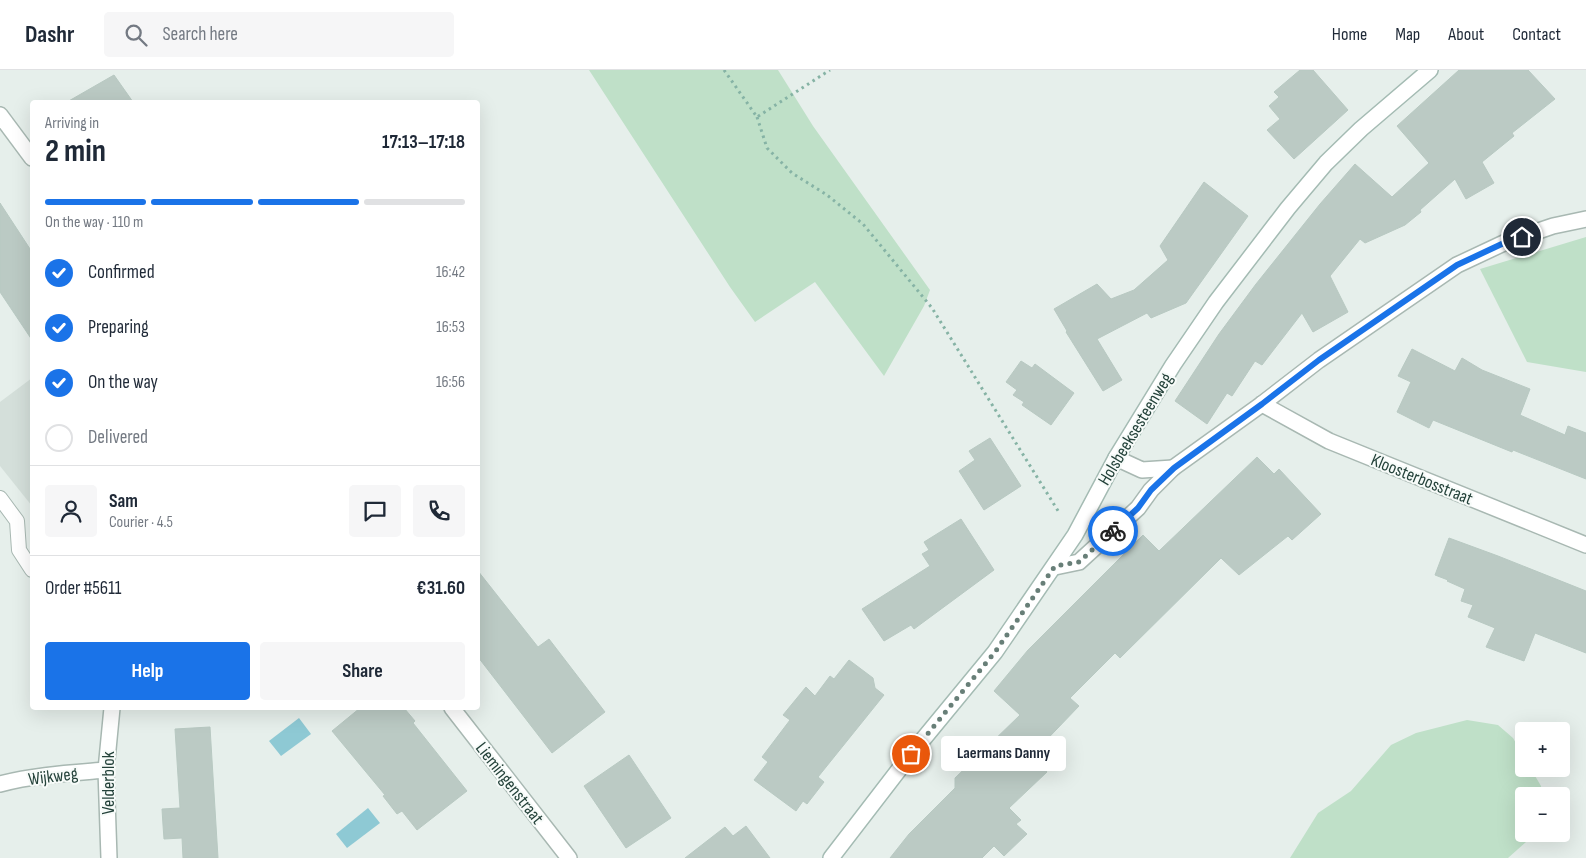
<!DOCTYPE html>
<html lang="en">
<head>
<meta charset="utf-8">
<style>
  :root { --surface:#fff; --page:#f6f6f7; --text:#1f2937; --muted:#747a83; --line:#e0e1e3; --accent:#1a73e8 }
  body { margin:0; font-family:"Sofia Sans Condensed",sans-serif; background:var(--page); color:var(--text); height:100vh; display:flex; flex-direction:column; font-size:19px; white-space:nowrap }
  * { box-sizing:border-box; margin:0 }
  p { font-size:16px; color:var(--muted) }
  .icon { flex:none; width:28px; height:28px; fill:none; stroke:currentColor; stroke-width:2; stroke-linecap:round; stroke-linejoin:round }
  .map { position:relative; flex:1; overflow:hidden }
  .sheet { position:absolute; left:30px; top:30px; width:450px; height:610px; display:flex; flex-direction:column; background:var(--surface); border-radius:5px; box-shadow:0 5px 20px #0002 }
  .sheet>* { flex:none }
  .tools { position:absolute; left:1515px; top:652px; display:grid; gap:10px }
  .tools a { display:grid; place-items:center; width:55px; height:55px; border-radius:5px; background:var(--surface); box-shadow:0 5px 20px #0002; font-size:25px }
  .pin { position:absolute; display:grid; place-items:center; width:42px; height:42px; color:#fff; margin:-21px; border:2px solid #fff; border-radius:50%; box-shadow:0 1px 5px #0007 }
  .courier { position:absolute; display:grid; place-items:center; width:50px; height:50px; margin:-25px; border:4px solid #1a73e8; border-radius:50%; background:#fff; color:#222; box-shadow:0 1px 6px #0007 }
  .bubble { position:absolute; height:35px; border-radius:5px; background:var(--surface); box-shadow:0 5px 20px #0002; font-size:16px; font-weight:700; line-height:35px; text-align:center }
  .summary em { font-style:normal; font-weight:700 }
  .summary div { display:flex; flex-direction:column-reverse }
  .summary { display:flex; align-items:center; justify-content:space-between; height:85px; padding:0 15px }
  h1 { font-size:32px; font-weight:700; line-height:38px }
  .bar { display:grid; grid-template-columns:repeat(4,1fr); gap:8px 5px; align-content:center; height:60px; padding:0 15px }
  .bar i { height:6px; border-radius:4px; background:var(--line) }
  .bar .active { background:var(--accent) }
  .bar p { grid-column:span 4 }
  .line { display:flex; align-items:center; gap:12px; padding:0 15px; border-top:1px solid var(--line) }
  .line div { flex:1 }
  .round { display:grid; place-items:center; flex:none; width:52px; height:52px; border-radius:5px; background:var(--page) }
  ol { padding:0 15px; list-style:none }
  li { display:flex; align-items:center; gap:15px; height:55px }
  li p { margin-inline-start:auto }
  li .icon { padding:5px; border-radius:50%; background:var(--accent); color:#fff; stroke-width:4 }
  li:last-child { color:var(--muted) }
  li i { width:28px; height:28px; border:2px solid var(--line); border-radius:50% }
  .action { display:flex; gap:10px; margin-top:auto; padding:10px 15px }
  .action a { flex:1; height:58px; border-radius:5px; background:var(--accent); color:#fff; font-size:20px; font-weight:700; line-height:58px; text-align:center }
  .action a+a { background:var(--page); color:var(--text) }
  header { display:flex; align-items:center; gap:30px; box-sizing:border-box; height:70px; padding:0 25px; background:var(--surface); border-bottom:1px solid var(--line) }
  header strong { font-size:24px }
  nav { display:flex; gap:28px; margin-inline-start:auto; font-size:18px }
  .search { width:350px; height:45px; background:var(--page); display:flex; align-items:center; gap:12px; box-sizing:border-box; padding:0 18px; border-radius:5px; color:var(--muted); font-size:19px }
  .map>svg:first-child { display:block }
  .built { fill:#d4dfda }
  .green { fill:#bfe0c8 }
  .water { fill:#8ec9d4 }
  .building { fill:#bbcac4; stroke:#b8c9c2 }
  .lines { fill:none; stroke-linecap:round; stroke-linejoin:round }
  .lane-casing { stroke:#a8b8b2; stroke-width:16 }
  .street-casing { stroke:#a8b8b2; stroke-width:18 }
  .secondary-casing { stroke:#a4bbb3; stroke-width:18 }
  .path { stroke:#86b3a5; stroke-width:3; stroke-dasharray:2.5 4; stroke-linecap:butt }
  .lane { stroke:#fff; stroke-width:14 }
  .street { stroke:#fff; stroke-width:15 }
  .secondary { stroke:#fff; stroke-width:15 }
  .done { stroke:#687f78; stroke-width:5; stroke-dasharray:0 9 }
  .route { stroke:#1a73e8; stroke-width:6 }
  .labels { text-anchor:middle; stroke-width:4; stroke-linejoin:round; paint-order:stroke }
  .street-label { font-size:18px; fill:#24423a; stroke:#f7fbf9 }
</style>
</head>
<body>
<header>
<strong>Dashr</strong>
<div class="search"><svg class="icon" aria-label="search" viewBox="0 0 24 24"><circle cx="10" cy="10" r="6"/><path d="M15 15l6 6"/></svg>Search here</div>
<nav><a>Home</a><a>Map</a><a>About</a><a>Contact</a></nav>
</header>
<div class="map">
<svg width="1586" height="788" viewBox="0 0 1586 788">
  <rect width="100%" height="100%" fill="#e6efeb"/>
  <polygon class="built" points="32,308 32,436 0,396 0,332"/>
  <g class="green">
    <polygon points="589,0 778,0 813,56 930,220 924,236 884,306 815,212 755,252 730,217"/>
    <polygon points="1586,167 1586,302 1527,292 1480,199"/>
    <polygon points="1467,650 1498,655 1513,668 1524,687 1524,699 1531,699 1541,716 1542,726 1524,726 1524,764 1535,764 1508,788 1290,788 1318,743 1351,721 1391,675 1416,663"/>
  </g>
  <g class="water">
    <polygon points="299,648 311,664 281,686 269,671"/>
    <polygon points="368,738 380,753 347,778 336,764"/>
  </g>
  <g class="building">
    <polygon points="1300,0 1313,0 1348,40 1294,89 1267,60 1280,49 1269,36 1279,27 1274,22"/>
    <polygon points="1459,0 1528,0 1555,29 1512,63 1514,66 1482,92 1494,113 1466,129 1455,109 1420,140 1421,142 1405,155 1365,173 1360,169 1330,206 1348,242 1313,262 1302,243 1262,295 1255,291 1232,326 1227,323 1207,354 1175,331 1219,264 1256,214 1320,134 1355,94 1392,127 1429,93 1397,56"/>
    <polygon points="114,5 133,32 67,32"/>
    <polygon points="1204,112 1248,146 1186,233 1151,248 1147,243 1097,269 1122,310 1103,321 1066,262 1067,261 1054,239 1097,214 1111,229 1134,220 1168,190 1160,176"/>
    <polygon points="0,133 32,182 32,270 0,222"/>
    <polygon points="1412,279 1455,301 1462,288 1482,300 1530,319 1520,345 1565,365 1568,356 1586,363 1586,409 1513,380 1512,382 1433,350 1429,358 1397,342 1411,312 1398,306"/>
    <polygon points="1021,291 1032,298 1035,294 1074,323 1051,355 1022,335 1024,332 1013,325 1017,320 1006,312"/>
    <polygon points="990,368 1021,416 984,440 959,401 975,390 969,381"/>
    <polygon points="1257,387 1274,404 1279,399 1321,444 1292,470 1288,466 1239,505 1221,488 1120,588 1115,583 1070,628 1079,636 1032,685 1047,702 1009,738 1021,750 1016,754 1027,764 1004,786 994,776 982,788 890,788 909,764 955,718 955,708 1020,645 994,621 1028,580 1143,465 1159,481"/>
    <polygon points="961,449 994,500 914,559 911,555 884,571 862,539 930,496 922,484 929,480 924,472"/>
    <polygon points="1449,468 1498,486 1586,521 1586,583 1535,563 1524,591 1486,577 1495,558 1468,547 1473,535 1461,531 1465,519 1447,511 1448,510 1435,505"/>
    <polygon points="478,501 538,577 549,569 605,642 552,683 478,587"/>
    <polygon points="849,590 873,608 875,618 884,625 818,707 824,712 807,734 803,731 796,741 754,710 768,692 762,687 790,650 783,645 806,617 815,626 830,606 834,609"/>
    <polygon points="360,638 404,638 415,651 413,653 467,721 417,760 402,741 397,744 383,726 385,725 332,661"/>
    <polygon points="210,657 218,788 183,788 182,768 164,769 163,755 162,739 180,738 175,659"/>
    <polygon points="629,685 671,748 626,778 584,716"/>
    <polygon points="746,756 770,788 685,788 725,757 733,766"/>
  </g>
  <g class="lines">
    <defs>
      <polyline id="lane" points="0,428 17,451 19,480 32,500"/>
      <g id="street">
        <polyline points="0,45 32,88"/>
        <polyline points="1262,334 1329,371 1586,475"/>
        <polyline points="1116,388 1142,400 1173,398"/>
        <polyline points="1055,497 1079,492 1138,438 1151,420 1173,398 1262,334 1319,290 1457,195 1506,172 1553,156 1586,149"/>
        <polyline points="452,638 569,788"/>
        <path d="M0 714C34 705 71 703 106 700"/>
        <polyline points="109,788 106,700 112,638"/>
      </g>
      <polyline id="secondary" points="831,788 911,684 995,582 1075,465 1116,388 1173,295 1216,232 1288,138 1326,93 1361,59 1430,0"/>
    </defs>
    <use href="#lane" class="lane-casing"/>
    <use href="#street" class="street-casing"/>
    <use href="#secondary" class="secondary-casing"/>
    <g class="path">
      <polyline points="724,0 757,47 830,0"/>
      <polyline points="757,47 767,78 792,103 827,125 863,154 932,238 1060,444"/>
    </g>
    <use href="#lane" class="lane"/>
    <use href="#street" class="street"/>
    <use href="#secondary" class="secondary"/>
  </g>
  <g class="lines">
    <polyline class="done" points="911,684 995,582 1055,496 1079,492 1113,461"/>
    <polyline class="route" points="1113,461 1138,438 1151,420 1174,398 1262,334 1319,290 1457,195 1506,172 1522,167"/>
  </g>
  <g class="labels">
    <g class="street-label">
      <text transform="translate(1135 359) rotate(-59)" y="6">Holsbeeksesteenweg</text>
      <text transform="translate(1422 409) rotate(22)" y="6">Kloosterbosstraat</text>
      <text transform="translate(53 706) rotate(-7)" y="6">Wijkweg</text>
      <text transform="translate(108 713) rotate(-90)" y="6">Velderblok</text>
      <text transform="translate(510 713) rotate(52)" y="6">Liemingenstraat</text>
    </g>
  </g>
</svg>
<div class="tools">
<a>+</a>
<a>−</a>
</div>
<div class="pin" style="left:911px;top:684px;background:#ea580c"><svg class="icon" aria-label="bag" viewBox="0 0 24 24"><path d="M5 8h14l-1 12H6zM9 8a3 3 0 0 1 6 0"/></svg></div>
<div class="pin" style="left:1522px;top:167px;background:#1f2937"><svg class="icon" aria-label="home" viewBox="0 0 24 24"><path d="M3 11l9-7 9 7M6 9v11h12V9"/></svg></div>
<div class="courier" style="left:1113px;top:461px"><svg class="icon" aria-label="bike" viewBox="0 0 24 24"><circle cx="6" cy="16" r="4"/><circle cx="18" cy="16" r="4"/><path d="M6 16l4-8h5l3 8M10 8l3 8H6M13 5h3"/></svg></div>
<div class="bubble" style="left:941px;top:666px;width:125px">Laermans Danny</div>
<section class="sheet">
<div class="summary"><div><h1>2 min</h1><p>Arriving in</p></div><em>17:13–17:18</em></div>
<div class="bar"><i class="active"></i><i class="active"></i><i class="active"></i><i></i><p>On the way · 110 m</p></div>
<ol>
<li><svg class="icon" aria-label="check" viewBox="0 0 24 24"><path d="M5 12l5 5 9-10"/></svg>Confirmed<p>16:42</p></li>
<li><svg class="icon" aria-label="check" viewBox="0 0 24 24"><path d="M5 12l5 5 9-10"/></svg>Preparing<p>16:53</p></li>
<li><svg class="icon" aria-label="check" viewBox="0 0 24 24"><path d="M5 12l5 5 9-10"/></svg>On the way<p>16:56</p></li>
<li><i></i>Delivered</li>
</ol>
<div class="line" style="height:90px"><a class="round"><svg class="icon" aria-label="person" viewBox="0 0 24 24"><circle cx="12" cy="8" r="4"/><path d="M4 21q1-7 8-7t8 7"/></svg></a><div><b>Sam</b><p>Courier · 4.5</p></div><a class="round"><svg class="icon" aria-label="chat" viewBox="0 0 24 24"><path d="M4 5h16v11H9l-5 4z"/></svg></a><a class="round"><svg class="icon" aria-label="phone" viewBox="0 0 24 24"><path d="M5 4h4l2 5-3 2q2 4 5 5l2-3 5 2v4C11 20 4 13 5 4z"/></svg></a></div>
<div class="line" style="height:65px"><div>Order #5611</div><b>€31.60</b></div>
<div class="action"><a>Help</a><a>Share</a></div>
</section>
</div>
</body>
</html>
